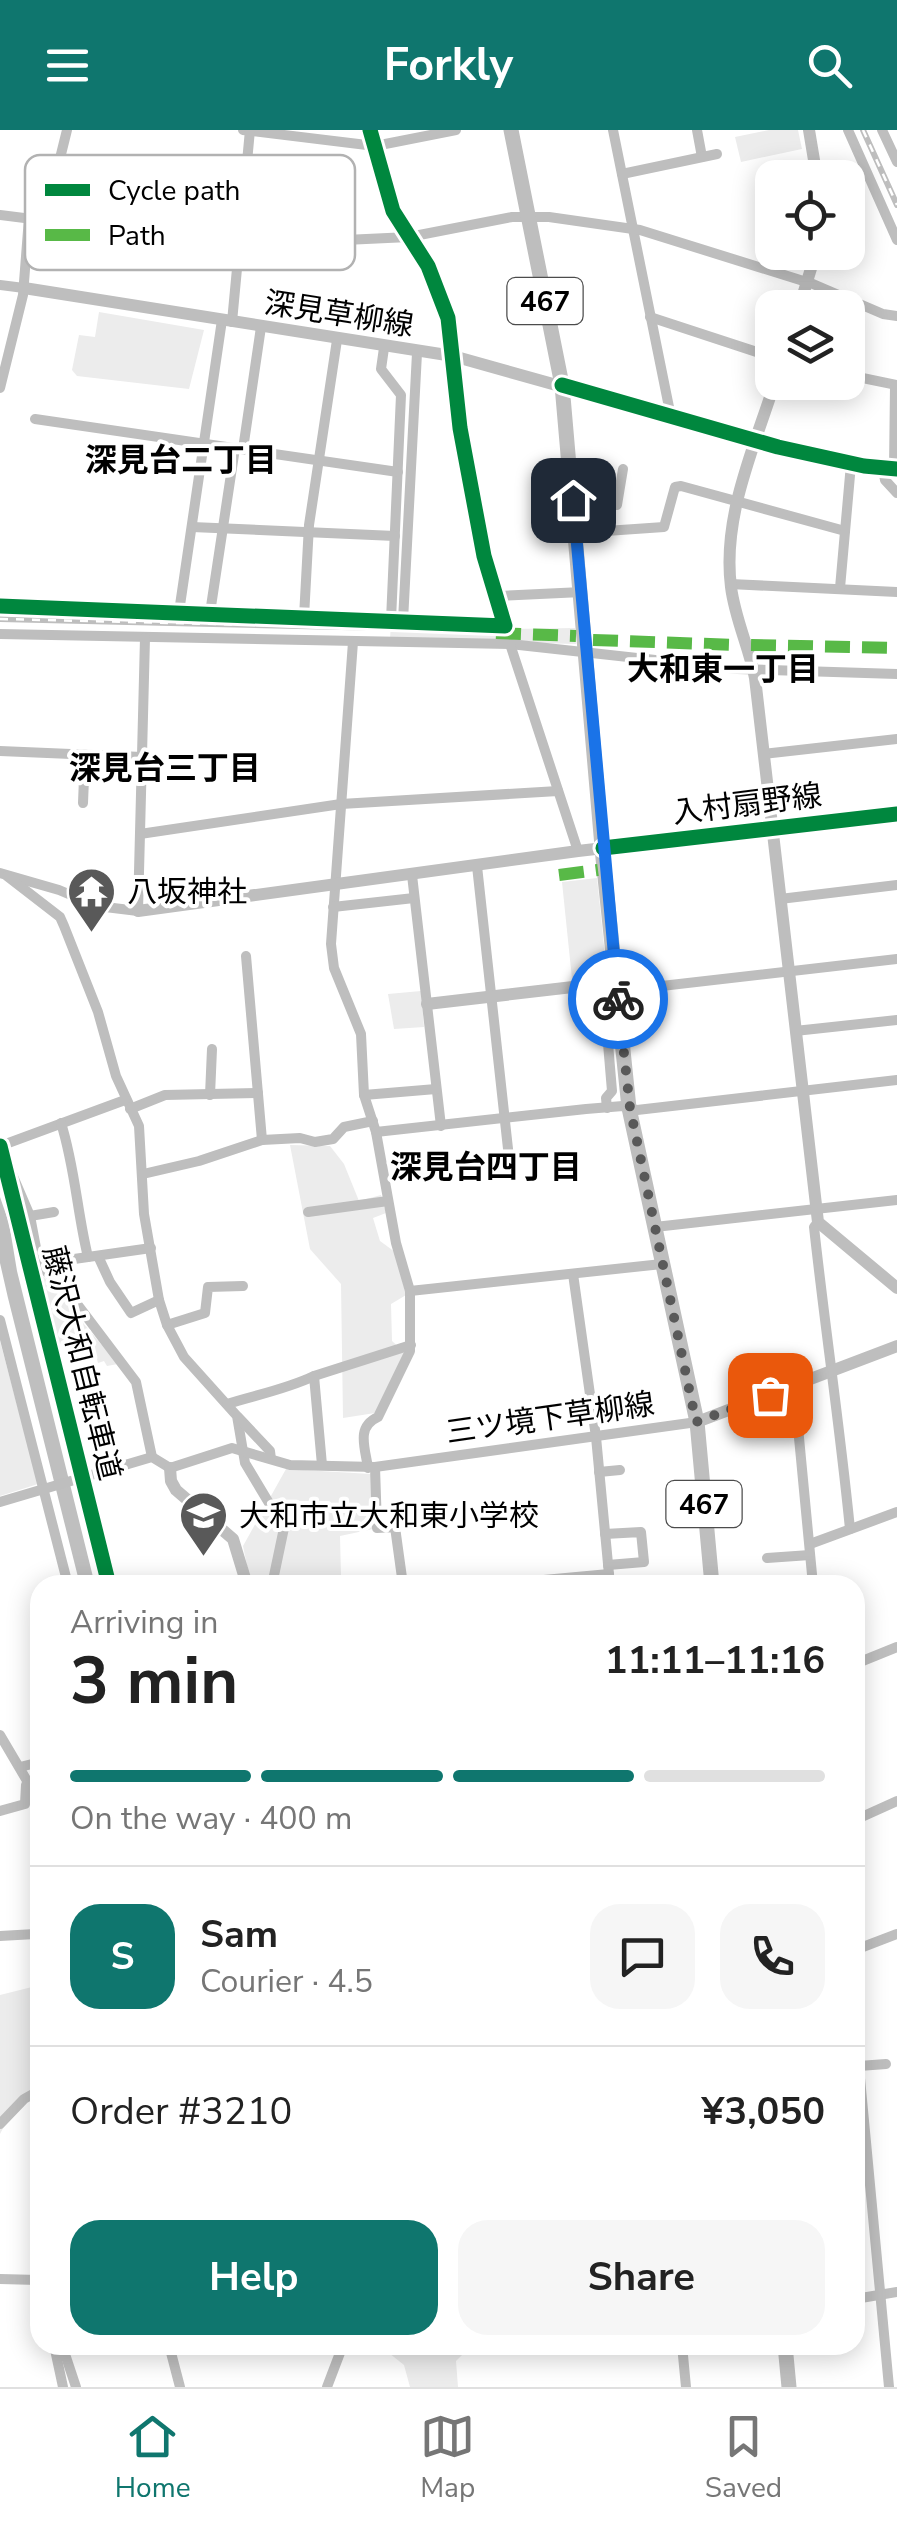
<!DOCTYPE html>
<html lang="en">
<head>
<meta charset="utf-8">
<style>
  :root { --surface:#fff; --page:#f6f6f6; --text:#222; --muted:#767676; --line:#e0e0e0; --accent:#0f766e }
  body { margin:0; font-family:"Nunito Sans","Noto Sans JP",sans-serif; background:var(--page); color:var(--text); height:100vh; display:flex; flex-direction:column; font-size:38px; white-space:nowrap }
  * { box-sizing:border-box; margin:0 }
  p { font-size:32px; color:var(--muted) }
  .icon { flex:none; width:55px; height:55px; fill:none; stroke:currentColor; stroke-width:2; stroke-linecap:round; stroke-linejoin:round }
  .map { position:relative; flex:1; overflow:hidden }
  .drawer { position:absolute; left:30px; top:1445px; width:835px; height:780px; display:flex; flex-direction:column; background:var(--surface); border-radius:30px; box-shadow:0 5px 25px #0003 }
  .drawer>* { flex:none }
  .fabs { position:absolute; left:755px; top:30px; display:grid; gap:20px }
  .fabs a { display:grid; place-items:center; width:110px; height:110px; border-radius:20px; background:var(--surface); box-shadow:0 5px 25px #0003; font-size:50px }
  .pin { position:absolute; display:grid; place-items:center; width:85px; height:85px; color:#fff; margin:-42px; border-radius:20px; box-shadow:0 5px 15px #0006 }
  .courier { position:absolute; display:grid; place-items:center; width:100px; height:100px; margin:-50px; border:8px solid #1a73e8; border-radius:50%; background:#fff; color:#222; box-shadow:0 2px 12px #0007 }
  .summary em { font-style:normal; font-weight:700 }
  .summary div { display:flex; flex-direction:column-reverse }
  .summary { display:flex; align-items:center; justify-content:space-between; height:170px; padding:0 40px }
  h1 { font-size:65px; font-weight:700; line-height:75px }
  .bar { display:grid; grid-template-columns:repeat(4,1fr); gap:15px 10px; align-content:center; height:120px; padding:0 40px }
  .bar i { height:12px; border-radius:8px; background:var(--line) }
  .bar .selected { background:var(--accent) }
  .bar p { grid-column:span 4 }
  .line { display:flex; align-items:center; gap:25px; padding:0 40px; border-top:2px solid var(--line) }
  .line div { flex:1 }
  .round { display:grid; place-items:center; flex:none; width:105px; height:105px; border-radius:30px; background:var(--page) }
  .primary-button { display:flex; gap:20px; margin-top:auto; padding:20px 40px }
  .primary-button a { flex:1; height:115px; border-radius:30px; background:var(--accent); color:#fff; font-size:40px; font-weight:700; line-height:115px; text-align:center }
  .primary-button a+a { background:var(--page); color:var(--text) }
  header { display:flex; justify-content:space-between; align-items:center; height:130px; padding:0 40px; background:var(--accent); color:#fff; font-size:45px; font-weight:700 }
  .tab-bar { display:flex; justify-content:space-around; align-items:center; height:140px; border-top:2px solid var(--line); background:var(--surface); font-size:28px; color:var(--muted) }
  .tab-bar a { display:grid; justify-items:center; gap:5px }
  .tab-bar .selected { color:var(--accent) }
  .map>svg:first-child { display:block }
  .green { fill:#ececec }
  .water { fill:#bfbfbf }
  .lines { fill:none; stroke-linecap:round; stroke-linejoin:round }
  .minor { stroke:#bebebe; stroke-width:10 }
  .tertiary { stroke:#bebebe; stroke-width:12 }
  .trunk { stroke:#bebebe; stroke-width:15 }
  .rail-casing { stroke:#bebebe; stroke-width:6 }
  .rail { stroke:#fff; stroke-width:2.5; stroke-dasharray:8; stroke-linecap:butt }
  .quiet { stroke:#58b947; stroke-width:12; stroke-dasharray:25 12; stroke-linecap:butt }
  .cycleway-casing { stroke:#fff; stroke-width:21 }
  .cycleway { stroke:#00873e; stroke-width:15 }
  .done { stroke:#595959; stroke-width:10; stroke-dasharray:0 18 }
  .route { stroke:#1a73e8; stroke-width:12 }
  .labels { text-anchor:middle; stroke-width:8; stroke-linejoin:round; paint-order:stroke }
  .shield { fill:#fff; stroke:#4c4c4c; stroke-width:2.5 }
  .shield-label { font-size:28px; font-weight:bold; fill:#000 }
  .street-label { font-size:30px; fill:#000; stroke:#fff }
  .poi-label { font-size:30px; fill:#000; stroke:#fff; text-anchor:start }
  .neighbourhood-label { font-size:32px; font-weight:bold; fill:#000; stroke:#fff }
  .key { fill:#fff; stroke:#b2b2b2; stroke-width:2.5 }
  .key-label { font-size:28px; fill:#000 }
</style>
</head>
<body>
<header><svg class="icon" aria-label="menu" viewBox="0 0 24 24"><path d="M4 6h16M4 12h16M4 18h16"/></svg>Forkly<svg class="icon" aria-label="search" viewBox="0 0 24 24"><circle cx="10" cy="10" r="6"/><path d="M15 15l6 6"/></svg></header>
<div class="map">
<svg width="897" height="2257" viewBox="0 0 897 2257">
  <rect width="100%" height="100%" fill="#fff"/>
  <g class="green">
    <polygon points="769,0 798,0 802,19 741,32 735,7"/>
    <polygon points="99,182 204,200 189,259 77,246 72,240 79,205 95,207"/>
    <polygon points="391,493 509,499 575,498 576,514 390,509"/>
    <polygon points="597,748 607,845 572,849 562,752"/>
    <polygon points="421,861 424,897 394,899 388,864"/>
    <polygon points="290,1015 330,1016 344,1034 359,1071 381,1065 386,1083 373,1088 380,1111 395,1122 406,1165 391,1174 392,1211 405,1223 375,1283 343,1288 341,1154 310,1119"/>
    <polygon points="6,1036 29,1089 30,1125 37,1139 118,1234 107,1236 104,1231 98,1233 91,1207 55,1215"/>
    <polygon points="0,1211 38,1354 0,1366"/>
    <polygon points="286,1339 371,1344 373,1399 340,1406 341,1446 330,1455 251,1455 243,1416"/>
    <polygon points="40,1855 40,1956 16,1973 0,2004 0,1865"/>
    <polygon points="379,2215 472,2215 456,2231 458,2257 410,2257 404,2235"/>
  </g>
  <polygon class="water" points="0,1067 9,1093 17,1141 95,1455 80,1455 8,1168 0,1133"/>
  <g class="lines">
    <g class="minor">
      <polyline points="243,0 375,16 456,0"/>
      <polyline points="613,0 671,287"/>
      <polyline points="697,0 702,27"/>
      <polyline points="848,0 897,110"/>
      <polyline points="882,0 897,32"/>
      <polyline points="622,44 717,24"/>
      <polyline points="0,85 240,115 409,107 512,87 549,87 640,100 813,154 883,184 897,186"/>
      <polyline points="45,89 67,0"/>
      <polyline points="0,155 24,158"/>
      <polyline points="650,187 772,227"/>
      <polyline points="232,192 250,0"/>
      <polyline points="384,218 381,239 401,265 391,490"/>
      <polyline points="848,245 897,255"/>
      <polyline points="0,258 23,165 29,88"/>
      <polyline points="35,289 398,342"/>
      <polyline points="243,319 261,197"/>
      <polyline points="883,339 885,350 897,363"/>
      <polyline points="894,339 895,256"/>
      <polyline points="617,375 623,339"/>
      <polyline points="192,397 395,406"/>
      <polyline points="577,403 664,397 675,357 681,356 845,401"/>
      <polyline points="730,454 897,462"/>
      <polyline points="840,458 851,334"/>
      <polyline points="498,466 582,462"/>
      <polyline points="0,476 505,496 484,426 460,298 448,188 428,136 393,81 370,0"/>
      <polyline points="179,482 222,190"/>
      <polyline points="210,483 235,318"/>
      <polyline points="304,487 309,395 337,210"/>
      <polyline points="403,491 417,223"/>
      <polyline points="0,504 510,514 737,539 897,544"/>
      <path d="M353 512 331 814 334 838 361 904 364 965 376 1002 396 1113 410 1161V1221L378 1287C356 1297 365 1317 368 1338"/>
      <polyline points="510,514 578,721"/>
      <polyline points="0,621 142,627"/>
      <polyline points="763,624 897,609"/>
      <polyline points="83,673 85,624"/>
      <polyline points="140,704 341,674 558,661"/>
      <polyline points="477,736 510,1037"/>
      <polyline points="0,743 59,760 97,776 138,781 145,508"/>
      <polyline points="412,745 441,996"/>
      <polyline points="7,746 60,787 64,796 98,882 116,946 139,996 144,1084 159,1170 167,1195 184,1227 237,1286 245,1333 284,1398 272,1455"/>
      <polyline points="780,769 897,755"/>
      <polyline points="333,777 414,768"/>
      <polyline points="246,826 262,1010"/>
      <polyline points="603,854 612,961 606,968 607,978"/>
      <polyline points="618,861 897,829"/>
      <polyline points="795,901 897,890"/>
      <polyline points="210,965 212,919"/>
      <polyline points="364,965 436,959"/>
      <polyline points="125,970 0,1016 30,1086 39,1134 74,1170 136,1252 152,1327"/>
      <polyline points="130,979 165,965 258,963"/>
      <path d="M61 993C75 1037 77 1082 88 1127"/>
      <polyline points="376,1002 586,979 623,976 637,980 897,950"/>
      <polyline points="143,1044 199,1031 262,1010 300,1008 315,1012 333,1009 344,997 373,991"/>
      <polyline points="308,1082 388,1071"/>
      <polyline points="30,1086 54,1082"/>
      <path d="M818 1092 814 1097C825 1198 840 1297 850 1399"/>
      <polyline points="655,1097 897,1070"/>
      <polyline points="98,1126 110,1152 131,1183 159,1170"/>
      <polyline points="39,1134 151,1118"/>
      <polyline points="573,1144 596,1307 610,1455"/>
      <polyline points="410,1161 662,1134"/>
      <polyline points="0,1190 68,1455"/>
      <polyline points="167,1195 205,1183 208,1157 243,1156"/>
      <polyline points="314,1246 411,1215"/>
      <polyline points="794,1255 813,1455"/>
      <path d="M227 1274C256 1265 287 1259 314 1246L322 1335"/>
      <polyline points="238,1287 270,1321 271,1329"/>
      <polyline points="375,1337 377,1398 395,1397 403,1455"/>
      <polyline points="599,1342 620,1340"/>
      <polyline points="0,1372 152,1327 170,1338 232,1318 290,1335 375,1337 697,1292"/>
      <polyline points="605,1404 641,1402 644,1432 608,1435"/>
      <polyline points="810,1414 897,1382"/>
      <polyline points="767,1428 810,1425"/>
      <polyline points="490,1455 609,1444"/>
      <polyline points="855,1534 897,1517"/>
      <polyline points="0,1605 36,1666 40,1683"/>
      <polyline points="20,1637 40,1632"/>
      <polyline points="0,1681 25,1674 26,1655"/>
      <polyline points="855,1690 897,1671"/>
      <polyline points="0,1806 35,1804 40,1827"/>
      <polyline points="855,1820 897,1804"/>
      <polyline points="855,1895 889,2257"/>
      <polyline points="859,1936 886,1934"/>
      <polyline points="0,1994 24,1969 40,1960"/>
      <polyline points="40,2096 40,2103"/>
      <polyline points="0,2149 38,2150 40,2161"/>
      <polyline points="855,2169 897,2162"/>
      <polyline points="54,2215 63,2257"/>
      <polyline points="62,2215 76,2257"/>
      <polyline points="169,2215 180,2257"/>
      <polyline points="402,2215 437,2220 490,2215"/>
      <polyline points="682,2215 686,2257"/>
      <polyline points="327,2257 343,2215"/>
    </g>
    <g class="tertiary">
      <polyline points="809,0 817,48"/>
      <polyline points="24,158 453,226 778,317 864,336 897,339"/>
      <polyline points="799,178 816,122"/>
      <path d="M775 252C754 318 722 387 731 457 735 489 749 517 755 548L818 1092 897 1158"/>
      <polyline points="138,781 578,721 897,684"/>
      <polyline points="427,874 616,852"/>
      <polyline points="697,1292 897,1216"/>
      <polyline points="170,1338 171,1351 176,1360 233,1409 247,1455"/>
    </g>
    <g class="trunk">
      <polyline points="511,0 562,255 603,728 629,978 697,1292 712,1455"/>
      <polyline points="785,2215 789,2257"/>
    </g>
    <defs>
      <g id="rail">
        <polyline points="863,0 897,75"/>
        <polyline points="0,489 385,498"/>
      </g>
    </defs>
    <use href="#rail" class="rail-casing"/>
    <use href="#rail" class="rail"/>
    <g class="quiet">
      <polyline points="496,503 576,506"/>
      <polyline points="593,510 739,515"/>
      <polyline points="751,515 897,518"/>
      <polyline points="559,745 598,740"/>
    </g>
    <defs>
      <g id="cycleway">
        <polyline points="562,255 778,317 864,336 897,339"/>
        <polyline points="0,476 505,496 484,426 460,298 448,188 428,136 393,81 370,0"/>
        <polyline points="603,718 897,684"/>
        <polyline points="0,1016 109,1455"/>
      </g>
    </defs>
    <use href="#cycleway" class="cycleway-casing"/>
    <use href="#cycleway" class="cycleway"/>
  </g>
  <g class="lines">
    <polyline class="done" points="618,869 630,978 696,1292 770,1265"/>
    <polyline class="route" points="573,370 618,869"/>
  </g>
  <defs>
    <symbol id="temple-pin" viewBox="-11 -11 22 30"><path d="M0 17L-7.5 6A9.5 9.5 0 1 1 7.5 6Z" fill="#595959" stroke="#fff"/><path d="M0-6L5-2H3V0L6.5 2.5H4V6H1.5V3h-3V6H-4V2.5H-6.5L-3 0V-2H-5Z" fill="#fff"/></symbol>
    <symbol id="school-pin" viewBox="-11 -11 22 30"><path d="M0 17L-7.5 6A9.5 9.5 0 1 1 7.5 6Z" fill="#595959" stroke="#fff"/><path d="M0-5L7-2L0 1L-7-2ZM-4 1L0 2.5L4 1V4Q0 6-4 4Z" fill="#fff"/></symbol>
  </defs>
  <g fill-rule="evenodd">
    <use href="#temple-pin" x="64" y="734" width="55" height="75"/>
    <use href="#school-pin" x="176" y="1358" width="55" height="75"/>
  </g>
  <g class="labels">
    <g class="shield">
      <rect x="507.5" y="148" width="75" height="46" rx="8"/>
      <rect x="666.5" y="1351" width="75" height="46" rx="8"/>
    </g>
    <g class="shield-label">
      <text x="545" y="181">467</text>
      <text x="704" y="1384">467</text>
    </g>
    <g class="street-label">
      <text transform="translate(339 184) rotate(9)" y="10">深見草柳線</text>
      <text transform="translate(747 674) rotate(-7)" y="10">入村扇野線</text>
      <text transform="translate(82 1233) rotate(76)" y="10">藤沢大和自転車道</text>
      <text transform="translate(550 1288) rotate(-8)" y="10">三ツ境下草柳線</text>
    </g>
    <g class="poi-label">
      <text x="127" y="772">八坂神社</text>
      <text x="239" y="1396">大和市立大和東小学校</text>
    </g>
    <g class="neighbourhood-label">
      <text x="181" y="341">深見台二丁目</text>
      <text x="723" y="550">大和東一丁目</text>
      <text x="165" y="649">深見台三丁目</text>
      <text x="486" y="1048">深見台四丁目</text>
    </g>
  </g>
  <rect x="25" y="25" width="330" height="115" rx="15" class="key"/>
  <rect x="45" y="54" width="45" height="12" fill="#00873e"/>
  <rect x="45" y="99" width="45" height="12" fill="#58b947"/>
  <g class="key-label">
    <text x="108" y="70">Cycle path</text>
    <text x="108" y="115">Path</text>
  </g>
</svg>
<div class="fabs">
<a><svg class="icon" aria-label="locate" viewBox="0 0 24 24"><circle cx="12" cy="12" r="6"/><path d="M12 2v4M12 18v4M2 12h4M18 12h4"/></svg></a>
<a><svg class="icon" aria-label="layers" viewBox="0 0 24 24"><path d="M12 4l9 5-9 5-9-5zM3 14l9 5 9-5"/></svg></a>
</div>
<div class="pin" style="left:770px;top:1265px;background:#ea580c"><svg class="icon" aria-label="bag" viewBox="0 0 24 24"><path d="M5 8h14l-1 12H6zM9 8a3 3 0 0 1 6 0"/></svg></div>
<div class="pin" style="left:573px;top:370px;background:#1f2937"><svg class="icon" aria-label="home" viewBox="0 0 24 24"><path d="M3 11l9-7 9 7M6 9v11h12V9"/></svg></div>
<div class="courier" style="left:618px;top:869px"><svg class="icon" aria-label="bike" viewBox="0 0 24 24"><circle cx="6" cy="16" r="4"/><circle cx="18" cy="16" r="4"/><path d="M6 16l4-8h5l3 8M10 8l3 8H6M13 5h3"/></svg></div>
<section class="drawer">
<div class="summary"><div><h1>3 min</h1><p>Arriving in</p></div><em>11:11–11:16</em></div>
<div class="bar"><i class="selected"></i><i class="selected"></i><i class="selected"></i><i></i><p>On the way · 400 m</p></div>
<div class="line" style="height:180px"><b class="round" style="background:var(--accent);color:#fff">S</b><div><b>Sam</b><p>Courier · 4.5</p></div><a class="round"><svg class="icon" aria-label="chat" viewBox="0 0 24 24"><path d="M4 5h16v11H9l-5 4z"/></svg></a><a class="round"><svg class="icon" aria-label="phone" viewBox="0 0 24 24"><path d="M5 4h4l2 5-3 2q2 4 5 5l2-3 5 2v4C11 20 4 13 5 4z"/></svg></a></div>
<div class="line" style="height:130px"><div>Order #3210</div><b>¥3,050</b></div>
<div class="primary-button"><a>Help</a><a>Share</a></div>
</section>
</div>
<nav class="tab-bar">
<a class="selected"><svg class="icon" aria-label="home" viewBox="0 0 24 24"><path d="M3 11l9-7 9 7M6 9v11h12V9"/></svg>Home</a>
<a><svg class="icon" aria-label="map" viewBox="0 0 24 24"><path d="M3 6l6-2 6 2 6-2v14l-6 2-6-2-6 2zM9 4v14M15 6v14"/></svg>Map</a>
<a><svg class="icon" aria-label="saved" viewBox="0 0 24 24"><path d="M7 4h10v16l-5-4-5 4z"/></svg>Saved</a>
</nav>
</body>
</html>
